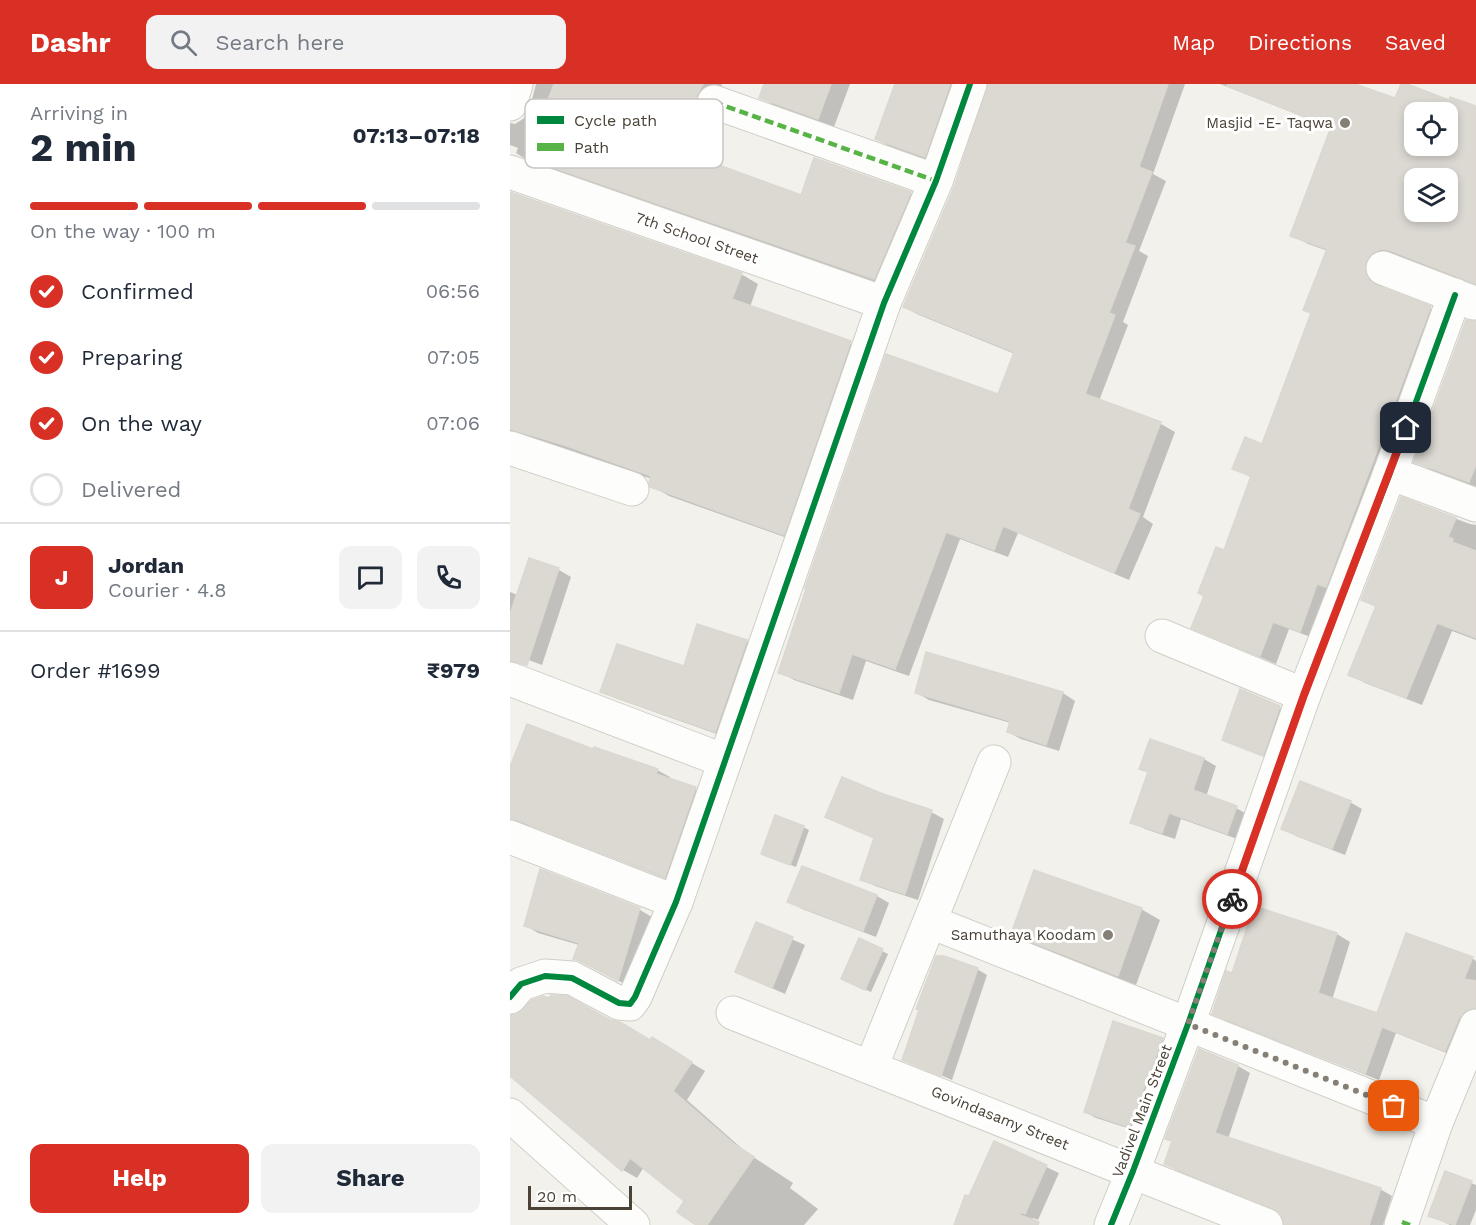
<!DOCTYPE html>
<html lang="en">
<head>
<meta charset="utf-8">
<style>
  :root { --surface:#fff; --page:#f2f2f3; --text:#1f2937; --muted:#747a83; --line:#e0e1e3; --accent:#d93025 }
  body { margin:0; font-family:"Work Sans",sans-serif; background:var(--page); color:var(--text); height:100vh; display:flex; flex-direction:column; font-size:22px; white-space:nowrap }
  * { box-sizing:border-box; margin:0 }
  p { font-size:20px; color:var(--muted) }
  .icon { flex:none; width:33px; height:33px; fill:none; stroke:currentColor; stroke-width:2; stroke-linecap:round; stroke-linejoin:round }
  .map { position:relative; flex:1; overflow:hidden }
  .panel { display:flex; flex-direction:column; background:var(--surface); width:510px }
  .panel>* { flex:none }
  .controls { position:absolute; left:894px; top:18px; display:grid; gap:12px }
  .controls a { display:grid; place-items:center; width:54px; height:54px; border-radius:12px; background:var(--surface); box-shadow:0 3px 9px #0003; font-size:30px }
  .scale { position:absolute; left:18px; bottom:15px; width:104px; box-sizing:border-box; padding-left:6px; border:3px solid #4a4236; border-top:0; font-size:16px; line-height:21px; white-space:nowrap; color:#4a4236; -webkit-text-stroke:4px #fff; paint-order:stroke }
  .pin { position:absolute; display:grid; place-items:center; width:51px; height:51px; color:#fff; margin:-26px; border-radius:12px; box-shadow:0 3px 9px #0006 }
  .courier { position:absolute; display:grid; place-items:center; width:60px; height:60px; margin:-30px; border:4px solid #d93025; border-radius:50%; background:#fff; color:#222; box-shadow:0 2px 8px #0007 }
  .headline em { font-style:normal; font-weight:700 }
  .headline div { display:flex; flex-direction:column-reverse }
  .headline { display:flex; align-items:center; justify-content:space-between; height:102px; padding:0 30px }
  h1 { font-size:39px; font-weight:700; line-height:45px }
  .bar { display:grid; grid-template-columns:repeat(4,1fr); gap:9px 6px; align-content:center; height:72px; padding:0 30px }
  .bar i { height:8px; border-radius:4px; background:var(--line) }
  .bar .active { background:var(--accent) }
  .bar p { grid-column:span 4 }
  .line { display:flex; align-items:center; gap:15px; padding:0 30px; border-top:2px solid var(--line) }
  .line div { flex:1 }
  .round { display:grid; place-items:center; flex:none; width:63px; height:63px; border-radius:12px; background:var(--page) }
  ol { padding:0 30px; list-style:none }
  li { display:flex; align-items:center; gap:18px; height:66px }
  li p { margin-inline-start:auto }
  li .icon { padding:6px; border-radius:50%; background:var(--accent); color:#fff; stroke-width:4 }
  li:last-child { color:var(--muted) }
  li i { width:33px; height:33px; border:3px solid var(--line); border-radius:50% }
  .cta { display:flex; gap:12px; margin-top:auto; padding:12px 30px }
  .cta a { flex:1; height:69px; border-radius:12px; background:var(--accent); color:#fff; font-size:24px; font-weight:700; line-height:69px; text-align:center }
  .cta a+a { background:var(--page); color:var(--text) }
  header { display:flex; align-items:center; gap:36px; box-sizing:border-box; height:84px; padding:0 30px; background:var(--accent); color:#fff }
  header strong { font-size:28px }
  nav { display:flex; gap:33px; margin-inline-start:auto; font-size:21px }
  .search { width:420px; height:54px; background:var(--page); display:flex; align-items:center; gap:15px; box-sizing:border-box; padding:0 21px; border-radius:12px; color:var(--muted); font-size:22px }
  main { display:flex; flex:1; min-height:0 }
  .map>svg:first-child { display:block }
  .shadow { fill:#0003; fill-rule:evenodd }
  .building { fill:#dcd9d3; stroke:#dbd8d0; stroke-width:1.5; fill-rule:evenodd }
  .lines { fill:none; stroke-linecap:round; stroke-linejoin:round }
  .minor-casing { stroke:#d0cec8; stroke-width:35 }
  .minor { stroke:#fdfdfc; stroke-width:33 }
  .quiet { stroke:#57b346; stroke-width:4.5; stroke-dasharray:9 4.5; stroke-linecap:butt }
  .cycleway-casing { stroke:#fff; stroke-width:10 }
  .cycleway { stroke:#00873e; stroke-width:6 }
  .done { stroke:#857f75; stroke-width:6; stroke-dasharray:0 10.8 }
  .route { stroke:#d93025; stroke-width:8 }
  .poi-dot { fill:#857f75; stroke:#fff; stroke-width:2 }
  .labels { text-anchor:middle; stroke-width:6; stroke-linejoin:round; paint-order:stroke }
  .poi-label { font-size:15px; fill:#4a4236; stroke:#fff; text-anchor:end }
  .street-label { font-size:15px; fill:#4a4236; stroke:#fff }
  .key { fill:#fff; stroke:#c9c6c3; stroke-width:1.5 }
  .key-label { font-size:16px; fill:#4a4236 }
</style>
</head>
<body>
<header>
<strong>Dashr</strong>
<div class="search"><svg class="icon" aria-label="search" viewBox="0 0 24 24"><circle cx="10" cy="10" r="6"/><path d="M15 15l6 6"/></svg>Search here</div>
<nav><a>Map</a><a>Directions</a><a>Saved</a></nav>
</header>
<main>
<section class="panel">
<div class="headline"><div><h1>2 min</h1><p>Arriving in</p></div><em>07:13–07:18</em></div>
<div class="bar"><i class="active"></i><i class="active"></i><i class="active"></i><i></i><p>On the way · 100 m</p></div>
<ol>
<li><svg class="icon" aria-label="check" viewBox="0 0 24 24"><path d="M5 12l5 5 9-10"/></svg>Confirmed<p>06:56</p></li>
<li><svg class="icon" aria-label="check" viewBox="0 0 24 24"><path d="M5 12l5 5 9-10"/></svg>Preparing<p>07:05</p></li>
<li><svg class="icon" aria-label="check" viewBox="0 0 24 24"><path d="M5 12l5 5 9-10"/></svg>On the way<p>07:06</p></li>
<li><i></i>Delivered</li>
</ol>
<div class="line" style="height:108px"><b class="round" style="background:var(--accent);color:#fff">J</b><div><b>Jordan</b><p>Courier · 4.8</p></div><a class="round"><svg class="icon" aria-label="chat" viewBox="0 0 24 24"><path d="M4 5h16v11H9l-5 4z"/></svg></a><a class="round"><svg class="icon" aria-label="phone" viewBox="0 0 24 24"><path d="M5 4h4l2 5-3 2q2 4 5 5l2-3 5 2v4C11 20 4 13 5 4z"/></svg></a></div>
<div class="line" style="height:78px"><div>Order #1699</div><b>₹979</b></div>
<div class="cta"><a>Help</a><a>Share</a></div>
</section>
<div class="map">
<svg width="966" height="1141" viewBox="0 0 966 1141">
  <rect width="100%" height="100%" fill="#f2f1eb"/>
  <g class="shadow">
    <polygon points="26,0 212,0 184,73 292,113 400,109 416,118 380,203 22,79 6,69 8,64 0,61 0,39 5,40 13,35 19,27"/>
    <polygon points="256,0 340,0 324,43 266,23 251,13"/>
    <polygon points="385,0 458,0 429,80 381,63 366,55"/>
    <polygon points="480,0 675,0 643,90 656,97 629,167 638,172 613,238 618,241 589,317 651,340 665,348 633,433 643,440 619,496 508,449 498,473 450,455 399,592 356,577 343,616 284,596 270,588 489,312 505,270 409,231 394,223 445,105"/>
    <path d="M710 0H840L886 16 893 0 940 18 966 23V201L896 175 886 174 870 196 874 206 920 224 936 233 806 555 779 545 766 580 699 552 683 543 715 468 742 394 724 384 753 362 802 230 794 225 818 167 798 160 782 151 822 44ZM904 28H938V62H904ZM904 94H938V128H904Z"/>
    <polygon points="0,109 231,190 248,200 240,223 340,259 357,268 291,459 159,412 142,402 142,395 0,347"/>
    <polygon points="966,239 966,403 921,386 906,377"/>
    <polygon points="892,415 960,440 966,441 966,556 942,547 912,621 855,599 840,590 867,524 853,515"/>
    <polygon points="20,476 49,486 61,493 32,581 0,569 0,508 8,511"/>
    <polygon points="188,542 237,557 249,565 218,654 105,614 92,607 175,584"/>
    <polygon points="417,570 553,609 565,617 549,667 511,655 498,648 501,639 419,616 406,608"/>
    <polygon points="731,607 779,628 762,676 714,656"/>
    <polygon points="84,667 147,686 160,693 159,696 185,705 198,712 167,799 21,742 10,741 0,747 0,682"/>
    <polygon points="694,675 706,682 696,713 726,724 739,731 730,756 671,735 665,755 635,745 622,738 639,689 631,684"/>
    <polygon points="372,711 421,728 434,735 408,816 365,802 352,795 365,755 317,733"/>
    <polygon points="840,718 852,725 835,771 786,752 773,744"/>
    <polygon points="293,743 299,746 286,783 253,770"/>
    <polygon points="293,784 367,812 379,819 366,853 292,825 279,817"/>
    <polygon points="31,787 130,826 142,833 121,903 65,875 69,861 28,849 15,841"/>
    <polygon points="745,824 827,850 840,858 822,916 868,931 962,874 966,877 966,906 950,948 949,974 886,949 869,996 717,937 703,929 723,891"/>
    <polygon points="631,825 650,836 626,901 521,860 503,849"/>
    <polygon points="247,840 295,861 275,910 226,888"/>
    <polygon points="350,856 378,870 361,908 338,898"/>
    <polygon points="467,885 477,891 442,996 394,975"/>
    <polygon points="0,933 140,958 156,963 195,987 177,1016 237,1069 283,1099 280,1104 308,1125 294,1141 189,1141 176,1117 134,1083 127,1094 113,1086 0,990"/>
    <polygon points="652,956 662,962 630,1048 586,1034 575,1028"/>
    <polygon points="728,982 740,989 718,1055 870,1105 882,1112 873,1141 776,1141 770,1127 668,1087 656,1080 663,1058 657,1054"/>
    <polygon points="485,1059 549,1089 528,1136 523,1134 521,1141 445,1141"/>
    <polygon points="935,1089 966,1101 966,1126 960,1141 940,1141 920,1131"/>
  </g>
  <g class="building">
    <polygon points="44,0 193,0 187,11 186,19 168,66 291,111 304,74 401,108 364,195 16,74"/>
    <polygon points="254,0 321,0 308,35 249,14"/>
    <polygon points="385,0 440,0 415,73 365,55"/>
    <polygon points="478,0 658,0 629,83 642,88 615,159 625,162 599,229 605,231 575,310 651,338 618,425 630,430 604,489 493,442 484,466 436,448 385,585 342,570 329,609 268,589 296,505 295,504 376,270 488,310 504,268 393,223 444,103"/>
    <path d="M718 0H845L885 14 891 0H897L939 16 940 13 966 22V200L879 166 871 165 862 169 856 177 855 187 859 196 866 201 921 222 816 503 807 500 790 548 763 538 750 572 681 544 694 512 688 509 706 463 714 466 741 392 722 385 735 353 752 360 801 229 793 226 817 165 780 152 821 43 717 2ZM904 28H938V62H904ZM904 94H938V128H904Z"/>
    <polygon points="0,108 232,189 222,215 341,257 274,451 140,403 139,398 141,392 54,361 0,345"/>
    <polygon points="956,236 966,237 966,381 959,398 904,378"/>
    <polygon points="891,413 946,434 938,453 943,455 942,458 966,467 966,554 927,539 896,614 838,591 866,522 851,516"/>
    <polygon points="19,474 49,484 17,581 0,577 0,530"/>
    <polygon points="187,540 237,556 205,648 90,608 107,560 174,582"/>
    <polygon points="416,568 553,608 536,661 497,648 500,637 405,609"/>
    <polygon points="730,605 770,622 753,672 712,656"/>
    <polygon points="17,640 83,665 84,663 148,685 146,690 186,703 155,793 7,736 0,735 0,683"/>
    <polygon points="640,655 694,674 683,706 727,722 717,750 659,729 652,749 620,739 638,688 629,685"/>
    <polygon points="332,693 373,710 422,726 395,810 350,796 364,754 315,733"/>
    <polygon points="790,697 841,717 822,765 771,745"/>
    <polygon points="265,731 294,742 280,781 251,770"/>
    <polygon points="292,782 367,811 353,847 277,818"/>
    <polygon points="30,785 130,824 108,897 71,877 63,875 69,859 14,842"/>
    <polygon points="524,786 632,824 608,892 501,850"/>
    <polygon points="744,822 827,849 808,909 867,929 896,849 963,873 954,895 966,897 966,924 955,927 949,934 935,967 872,943 855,990 702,930 716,887 722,889"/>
    <polygon points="246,838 283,853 262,904 225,888"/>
    <polygon points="349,854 373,865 355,906 331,895"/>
    <polygon points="426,872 434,872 468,884 431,992 392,976 409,926 406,925"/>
    <polygon points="41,911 57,912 100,936 110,938 140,956 142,953 182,978 163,1007 223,1059 244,1073 197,1141 186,1141 167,1128 174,1117 120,1074 112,1087 0,992 0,931 7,930 22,916 33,912 39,914"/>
    <polygon points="603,937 653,954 619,1043 574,1028"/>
    <polygon points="689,965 728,981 705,1049 871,1104 859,1141 774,1141 771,1130 763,1124 654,1080 662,1057 655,1055"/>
    <polygon points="484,1057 537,1081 515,1130 511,1128 510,1131 529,1138 528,1141 444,1141 455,1111 459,1112"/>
    <polygon points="935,1087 962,1097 945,1141 918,1132"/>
  </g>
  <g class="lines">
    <defs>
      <g id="minor">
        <polyline points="204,18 426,97"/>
        <polyline points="0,20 6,0"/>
        <polyline points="0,88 374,219"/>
        <polyline points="873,184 964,219"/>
        <polyline points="0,364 122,405"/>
        <polyline points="880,389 966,421"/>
        <polyline points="652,552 794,611"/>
        <polyline points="0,595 215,677"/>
        <polyline points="0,753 166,818"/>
        <polyline points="421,838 926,1039"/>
        <polyline points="0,913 11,900 35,892 62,894 109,919 120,920 125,913 166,818 374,219 426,97 460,0"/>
        <polyline points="223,929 756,1141"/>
        <polyline points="361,983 484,678"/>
        <polyline points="0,1031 123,1141"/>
        <polyline points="601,1141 623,1087 678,940 794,611 880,389 945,211"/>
        <polyline points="891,1141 926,1039 966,942"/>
      </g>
    </defs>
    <use href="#minor" class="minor-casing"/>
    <use href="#minor" class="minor"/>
    <g class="quiet">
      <polyline points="204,18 426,97"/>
      <polyline points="892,1138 900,1141"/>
    </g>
    <defs>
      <g id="cycleway">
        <polyline points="0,913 11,900 35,892 62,894 109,919 120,920 125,913 166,818 374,219 426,97 460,0"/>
        <polyline points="601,1141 623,1087 678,940 794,611 880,389 945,211"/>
      </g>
    </defs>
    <use href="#cycleway" class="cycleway-casing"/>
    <use href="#cycleway" class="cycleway"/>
  </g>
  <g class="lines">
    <polyline class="done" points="722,815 678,940 884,1022"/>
    <polyline class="route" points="722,815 794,611 896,344"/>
  </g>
  <g class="poi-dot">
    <circle cx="835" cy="39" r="6"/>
    <circle cx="598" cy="851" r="6"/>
  </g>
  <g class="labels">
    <g class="poi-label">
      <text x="823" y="44">Masjid -E- Taqwa</text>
      <text x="586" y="856">Samuthaya Koodam</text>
    </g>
    <g class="street-label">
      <text transform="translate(187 154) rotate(19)" y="5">7th School Street</text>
      <text transform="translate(632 1027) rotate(-69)" y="5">Vadivel Main Street</text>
      <text transform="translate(490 1034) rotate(22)" y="5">Govindasamy Street</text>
    </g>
  </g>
  <rect x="15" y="15" width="198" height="69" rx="9" class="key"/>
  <rect x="27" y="32" width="27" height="8" fill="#00873e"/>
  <rect x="27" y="59" width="27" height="8" fill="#57b346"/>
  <g class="key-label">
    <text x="64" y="42">Cycle path</text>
    <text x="64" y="69">Path</text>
  </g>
</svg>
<div class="controls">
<a><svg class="icon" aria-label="locate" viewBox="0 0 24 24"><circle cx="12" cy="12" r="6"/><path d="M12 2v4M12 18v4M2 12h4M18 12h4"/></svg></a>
<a><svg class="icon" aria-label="layers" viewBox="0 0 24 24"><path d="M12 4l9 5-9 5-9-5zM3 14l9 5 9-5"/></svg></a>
</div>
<div class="scale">20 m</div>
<div class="pin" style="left:884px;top:1022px;background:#ea580c"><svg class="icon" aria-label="bag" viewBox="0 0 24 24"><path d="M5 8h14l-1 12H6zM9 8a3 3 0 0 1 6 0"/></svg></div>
<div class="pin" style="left:896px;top:344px;background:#1f2937"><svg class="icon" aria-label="home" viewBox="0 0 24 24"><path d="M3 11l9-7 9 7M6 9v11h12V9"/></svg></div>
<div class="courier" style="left:722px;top:815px"><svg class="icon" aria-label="bike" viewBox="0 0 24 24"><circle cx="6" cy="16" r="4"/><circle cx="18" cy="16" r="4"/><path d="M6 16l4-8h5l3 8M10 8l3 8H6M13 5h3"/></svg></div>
</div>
</main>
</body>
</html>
